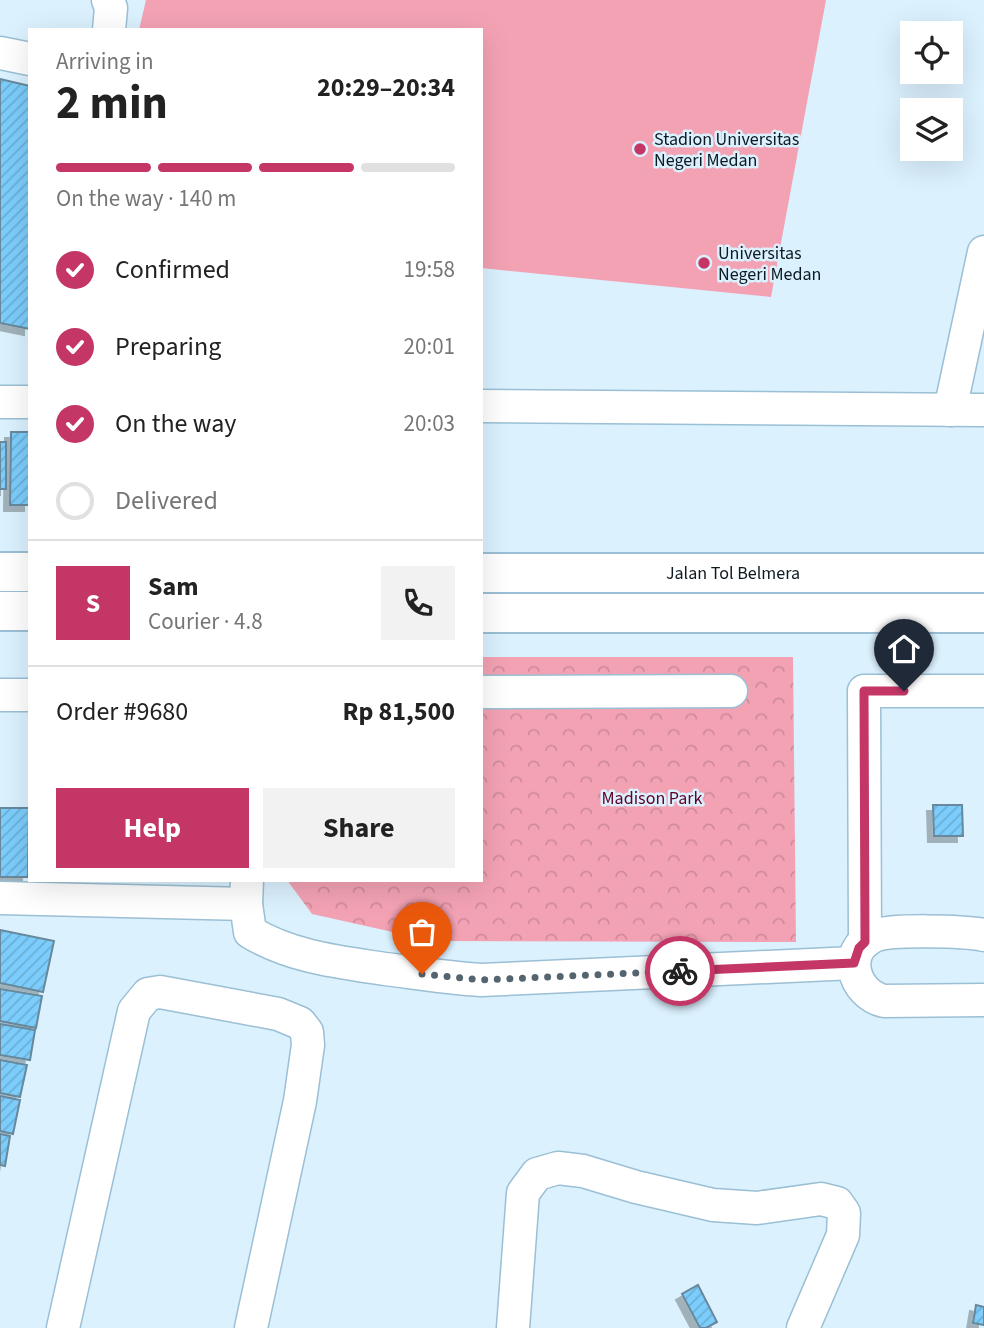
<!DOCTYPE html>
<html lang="en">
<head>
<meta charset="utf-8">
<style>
  :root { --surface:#fff; --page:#f2f2f2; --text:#222; --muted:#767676; --line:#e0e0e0; --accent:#c33665 }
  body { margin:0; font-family:"Source Sans 3",sans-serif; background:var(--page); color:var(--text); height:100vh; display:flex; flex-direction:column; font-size:26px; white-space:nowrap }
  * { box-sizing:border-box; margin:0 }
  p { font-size:23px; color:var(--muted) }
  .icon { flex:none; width:38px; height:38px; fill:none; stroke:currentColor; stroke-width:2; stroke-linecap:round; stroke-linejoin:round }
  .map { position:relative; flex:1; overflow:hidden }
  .sheet { position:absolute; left:28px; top:28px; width:455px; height:854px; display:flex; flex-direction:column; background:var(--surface); border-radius:0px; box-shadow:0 7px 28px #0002 }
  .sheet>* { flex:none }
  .controls { position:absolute; left:900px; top:21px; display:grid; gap:14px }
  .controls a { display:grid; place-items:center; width:63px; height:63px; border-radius:0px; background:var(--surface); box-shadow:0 7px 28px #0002; font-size:35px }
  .pin { position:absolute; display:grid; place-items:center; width:60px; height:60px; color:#fff; margin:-72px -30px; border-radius:50% 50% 50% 0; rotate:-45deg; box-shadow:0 0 7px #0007 }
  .pin .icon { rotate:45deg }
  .courier { position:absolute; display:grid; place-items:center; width:70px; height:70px; margin:-35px; border:5px solid #c33665; border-radius:50%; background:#fff; color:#222; box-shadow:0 2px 9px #0007 }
  .headline em { font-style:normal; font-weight:700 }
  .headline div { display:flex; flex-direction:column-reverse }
  .headline { display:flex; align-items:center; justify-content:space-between; height:119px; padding:0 28px }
  h1 { font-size:46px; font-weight:700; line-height:52px }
  .bar { display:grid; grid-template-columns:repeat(4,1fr); gap:10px 7px; align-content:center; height:84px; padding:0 28px }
  .bar i { height:9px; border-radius:5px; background:var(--line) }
  .bar .on { background:var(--accent) }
  .bar p { grid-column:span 4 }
  .line { display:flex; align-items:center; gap:18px; padding:0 28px; border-top:2px solid var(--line) }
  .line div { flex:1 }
  .round { display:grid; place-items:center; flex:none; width:74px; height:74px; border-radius:0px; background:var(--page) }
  ol { padding:0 28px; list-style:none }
  li { display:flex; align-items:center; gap:21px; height:77px }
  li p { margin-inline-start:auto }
  li .icon { padding:7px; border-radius:50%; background:var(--accent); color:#fff; stroke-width:4 }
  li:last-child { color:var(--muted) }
  li i { width:38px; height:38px; border:4px solid var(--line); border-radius:50% }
  .primary-button { display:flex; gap:14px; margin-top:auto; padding:14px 28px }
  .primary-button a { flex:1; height:80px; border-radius:0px; background:var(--accent); color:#fff; font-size:28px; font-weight:700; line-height:80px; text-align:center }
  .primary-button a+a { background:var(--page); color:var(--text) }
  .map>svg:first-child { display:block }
  .park { fill:url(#park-crowns) }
  .pitch { fill:#f3a2b4 }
  .building { fill:url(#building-hatch); stroke:#67889c; stroke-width:2; filter:url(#shadow) }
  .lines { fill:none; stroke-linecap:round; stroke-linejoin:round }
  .minor-casing { stroke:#9bbfd4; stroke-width:35 }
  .highway-casing { stroke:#9bbfd4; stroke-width:42 }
  .minor { stroke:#fff; stroke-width:32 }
  .highway { stroke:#fff; stroke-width:38 }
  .done { stroke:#55656f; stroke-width:7; stroke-dasharray:0 12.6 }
  .route { stroke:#c33665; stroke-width:9 }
  .poi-dot { fill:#c33665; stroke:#dbf1fe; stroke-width:2.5 }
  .labels { text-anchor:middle; stroke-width:5; stroke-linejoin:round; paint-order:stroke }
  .poi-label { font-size:18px; fill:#0d1a22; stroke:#dbf1fe; text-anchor:start }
  .street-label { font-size:18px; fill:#0d1a22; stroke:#dbf1fe }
  .park-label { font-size:18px; fill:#610029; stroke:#dbf1fe }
</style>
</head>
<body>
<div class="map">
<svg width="984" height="1328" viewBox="0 0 984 1328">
  <defs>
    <pattern id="park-crowns" width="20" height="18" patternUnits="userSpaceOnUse" patternTransform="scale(1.75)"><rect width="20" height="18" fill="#f3a2b4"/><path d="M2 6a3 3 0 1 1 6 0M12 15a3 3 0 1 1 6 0" fill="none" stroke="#cf8b9a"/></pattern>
    <pattern id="building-hatch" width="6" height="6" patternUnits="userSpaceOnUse" patternTransform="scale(1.75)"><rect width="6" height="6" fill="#7bcdfb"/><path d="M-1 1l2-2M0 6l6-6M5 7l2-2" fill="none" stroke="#69afd7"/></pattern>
    <filter id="shadow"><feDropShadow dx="-6" dy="6" stdDeviation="0" flood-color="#0004"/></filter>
  </defs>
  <rect width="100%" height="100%" fill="#dbf1fe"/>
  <polygon class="park" points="481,657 793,657 796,942 433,941 312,914 287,880 481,880"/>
  <polygon class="pitch" points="146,0 826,0 771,297 481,268 481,30 139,30"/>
  <g class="building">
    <polygon points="0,79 30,86 30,329 0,323"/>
    <polygon points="11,432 30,432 30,505 10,505"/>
    <rect x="0" y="442" width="6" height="47"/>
    <polygon points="933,805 962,805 963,836 934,836"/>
    <polygon points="0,808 29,808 28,877 0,877"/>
    <polygon points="0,930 54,941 43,992 0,983"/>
    <polygon points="0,989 42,996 36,1028 0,1021"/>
    <polygon points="0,1024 35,1030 30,1060 0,1055"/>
    <polygon points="0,1060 27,1065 20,1097 0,1093"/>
    <polygon points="0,1096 20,1100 13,1134 0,1131"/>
    <polygon points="0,1134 10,1136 5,1166 0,1165"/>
    <polygon points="698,1285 717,1322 706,1328 700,1328 682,1294"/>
    <polygon points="976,1305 984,1307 984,1325 973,1323"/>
  </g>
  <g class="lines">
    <defs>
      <g id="minor">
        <polyline points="108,0 111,8 109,30"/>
        <polyline points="0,53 30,59"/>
        <polyline points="0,402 30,402"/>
        <polyline points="481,406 984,410"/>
        <polyline points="950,410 984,252"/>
        <polyline points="481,692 731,691"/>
        <polyline points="0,695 30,695"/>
        <path d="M247 880 246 904 250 932C291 957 338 962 385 969 417 973 449 978 481 980L854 963"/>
        <polyline points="0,898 246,904"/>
        <path d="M984 935C965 931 890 929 874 936 841 950 853 994 884 1001L984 1000"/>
        <polyline points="865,942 864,691 984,691"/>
        <polyline points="63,1328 134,1011 148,994 160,992 278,1014 300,1023 307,1032 308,1045 300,1101 251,1328"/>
        <polyline points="513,1328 523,1193 537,1174 558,1168 583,1171 636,1187 713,1205 757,1208 821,1199 837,1203 844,1213 843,1235 803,1328"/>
      </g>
      <g id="highway">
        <polyline points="0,572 30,572"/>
        <path id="s1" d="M481 573H984"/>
        <polyline points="0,611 30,611"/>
        <polyline points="481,613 984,613"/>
      </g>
    </defs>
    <use href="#minor" class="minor-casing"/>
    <use href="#highway" class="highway-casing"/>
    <use href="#minor" class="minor"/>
    <use href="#highway" class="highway"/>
  </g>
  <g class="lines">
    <polyline class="done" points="422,974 481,980 680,971"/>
    <polyline class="route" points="680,971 854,963 859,948 865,942 864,691 904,691"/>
  </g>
  <g class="poi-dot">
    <circle cx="640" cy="149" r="7"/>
    <circle cx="704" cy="263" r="7"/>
  </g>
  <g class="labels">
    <g class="poi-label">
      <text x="654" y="145">Stadion Universitas<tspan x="654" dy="21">Negeri Medan</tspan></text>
      <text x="718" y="259">Universitas<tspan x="718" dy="21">Negeri Medan</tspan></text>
    </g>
    <g class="street-label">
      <text dy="6" stroke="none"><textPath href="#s1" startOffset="252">Jalan Tol Belmera</textPath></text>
    </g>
    <g class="park-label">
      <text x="652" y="804">Madison Park</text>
    </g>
  </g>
</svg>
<div class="controls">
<a><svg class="icon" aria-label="locate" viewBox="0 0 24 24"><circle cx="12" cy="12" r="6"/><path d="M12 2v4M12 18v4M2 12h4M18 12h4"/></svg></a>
<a><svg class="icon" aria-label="layers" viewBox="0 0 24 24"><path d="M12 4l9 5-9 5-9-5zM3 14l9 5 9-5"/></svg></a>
</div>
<div class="pin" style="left:422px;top:974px;background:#ea580c"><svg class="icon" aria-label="bag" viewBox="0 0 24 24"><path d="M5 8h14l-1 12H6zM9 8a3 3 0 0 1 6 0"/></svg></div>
<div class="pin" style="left:904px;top:691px;background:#1f2937"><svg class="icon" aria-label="home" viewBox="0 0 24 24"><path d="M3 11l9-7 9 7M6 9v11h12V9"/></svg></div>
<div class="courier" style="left:680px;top:971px"><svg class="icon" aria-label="bike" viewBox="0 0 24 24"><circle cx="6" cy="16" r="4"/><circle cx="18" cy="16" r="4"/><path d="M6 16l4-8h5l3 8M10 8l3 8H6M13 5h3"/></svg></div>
<section class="sheet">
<div class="headline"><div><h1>2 min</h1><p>Arriving in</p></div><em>20:29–20:34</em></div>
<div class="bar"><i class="on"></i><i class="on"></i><i class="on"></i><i></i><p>On the way · 140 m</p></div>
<ol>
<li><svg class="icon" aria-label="check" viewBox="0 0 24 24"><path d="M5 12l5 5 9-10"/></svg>Confirmed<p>19:58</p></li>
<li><svg class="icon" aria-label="check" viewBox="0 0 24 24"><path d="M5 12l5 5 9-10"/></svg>Preparing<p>20:01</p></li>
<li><svg class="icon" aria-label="check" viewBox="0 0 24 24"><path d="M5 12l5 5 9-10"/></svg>On the way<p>20:03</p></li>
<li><i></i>Delivered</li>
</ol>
<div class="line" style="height:126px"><b class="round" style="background:var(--accent);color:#fff">S</b><div><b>Sam</b><p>Courier · 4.8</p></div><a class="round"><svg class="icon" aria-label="phone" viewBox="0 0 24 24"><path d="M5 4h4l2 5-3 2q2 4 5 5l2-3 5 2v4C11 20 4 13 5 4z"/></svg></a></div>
<div class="line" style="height:91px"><div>Order #9680</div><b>Rp 81,500</b></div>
<div class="primary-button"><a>Help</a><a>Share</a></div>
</section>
</div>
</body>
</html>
